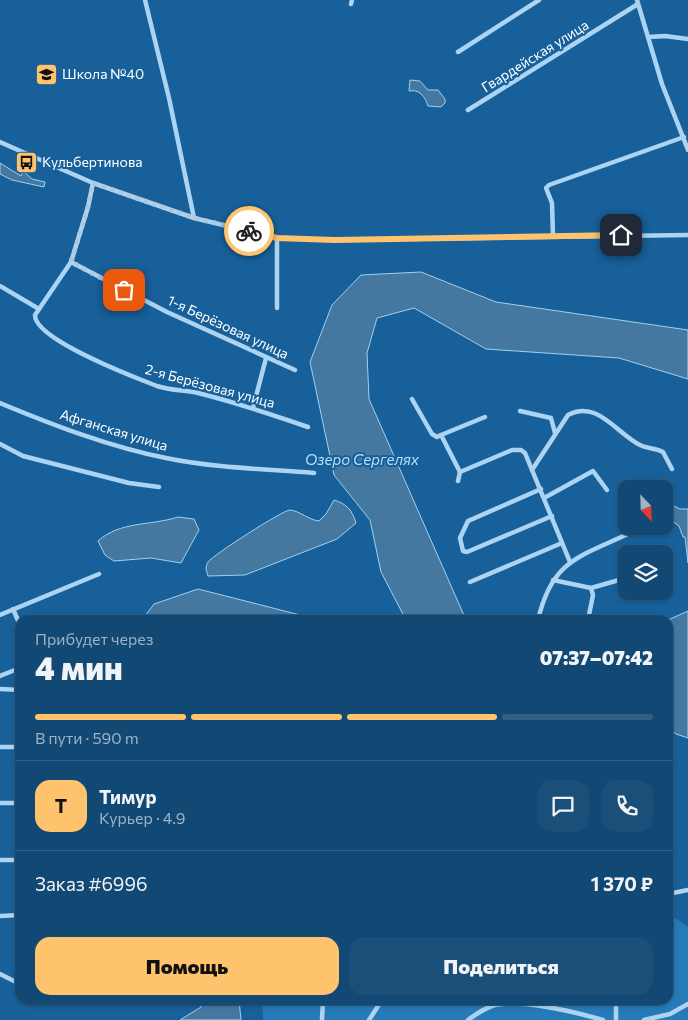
<!DOCTYPE html>
<html lang="ru">
<head>
<meta charset="utf-8">
<style>
  :root { --surface:#114874; --page:#1a4f79; --text:#f1f3f6; --muted:#9cb2c5; --line:#306086; --accent:#ffc36d }
  body { margin:0; font-family:Commissioner,sans-serif; background:var(--page); color:var(--text); height:100vh; display:flex; flex-direction:column; font-size:19px; white-space:nowrap }
  * { box-sizing:border-box; margin:0 }
  p { font-size:16px; color:var(--muted) }
  .icon { flex:none; width:28px; height:28px; fill:none; stroke:currentColor; stroke-width:2; stroke-linecap:round; stroke-linejoin:round }
  .map { position:relative; flex:1; overflow:hidden }
  .side { position:absolute; left:15px; top:615px; width:658px; height:390px; display:flex; flex-direction:column; background:var(--surface); border-radius:15px; box-shadow:0 1px 4px #0004,0 0 0 1px var(--line) }
  .side>* { flex:none }
  .needle { width:32px; rotate:157deg }
  .tools { position:absolute; left:618px; top:480px; display:grid; gap:10px }
  .tools a { display:grid; place-items:center; width:55px; height:55px; border-radius:10px; background:var(--surface); box-shadow:0 1px 4px #0004,0 0 0 1px var(--line); font-size:25px }
  .pin { position:absolute; display:grid; place-items:center; width:42px; height:42px; color:#fff; margin:-21px; border-radius:10px; box-shadow:0 2px 8px #0006 }
  .courier { position:absolute; display:grid; place-items:center; width:50px; height:50px; margin:-25px; border:4px solid #ffc36d; border-radius:50%; background:#fff; color:#222; box-shadow:0 1px 6px #0007 }
  .head em { font-style:normal; font-weight:800 }
  .head div { display:flex; flex-direction:column-reverse }
  .head { display:flex; align-items:center; justify-content:space-between; height:85px; padding:0 20px }
  h1 { font-size:32px; font-weight:800; line-height:38px }
  .bar { display:grid; grid-template-columns:repeat(4,1fr); gap:8px 5px; align-content:center; height:60px; padding:0 20px }
  .bar i { height:6px; border-radius:4px; background:var(--line) }
  .bar .active { background:var(--accent) }
  .bar p { grid-column:span 4 }
  .line { display:flex; align-items:center; gap:12px; padding:0 20px; border-top:1px solid var(--line) }
  .line div { flex:1 }
  .round { display:grid; place-items:center; flex:none; width:52px; height:52px; border-radius:15px; background:var(--page) }
  .primary-button { display:flex; gap:10px; margin-top:auto; padding:10px 20px }
  .primary-button a { flex:1; height:58px; border-radius:15px; background:var(--accent); color:#111; font-size:20px; font-weight:800; line-height:58px; text-align:center }
  .primary-button a+a { background:var(--page); color:var(--text) }
  .map>svg:first-child { display:block }
  .green { fill:#267ab7 }
  .water { fill:#4578a0; stroke:#9fd1f4 }
  .lines { fill:none; stroke-linecap:round; stroke-linejoin:round }
  .minor { stroke:#acd4f2; stroke-width:4.5 }
  .done { stroke:#aec7dc; stroke-width:5; stroke-dasharray:0 9 }
  .route { stroke:#ffc36d; stroke-width:6 }
  .labels { text-anchor:middle; stroke-width:4; stroke-linejoin:round; paint-order:stroke }
  .street-label { font-size:14px; fill:#fff; stroke:#17609a }
  .poi-label { font-size:14px; fill:#fff; stroke:#17609a; text-anchor:start }
  .water-label { font-size:15px; font-style:italic; fill:#b9def8; stroke:#17609a }
</style>
</head>
<body>
<div class="map">
<svg width="688" height="1020" viewBox="0 0 688 1020">
  <rect width="100%" height="100%" fill="#17609a"/>
  <polygon class="green" points="668,913 688,927 688,1020 263,1020 262,1000 668,1000"/>
  <g class="water">
    <path d="M410 80 420 81 428 90H438L445 99V103L441 107 428 106C425 96 419 89 409 91Z"/>
    <polygon points="0,163 21,176 23,171 32,179 45,182 44,187 12,180 0,174"/>
    <polygon points="421,272 496,302 688,330 688,379 619,358 486,349 414,308 377,318 367,353 369,399 466,620 406,620 381,572 370,520 334,475 310,362 332,305 361,275"/>
    <path d="M334 500C347 504 352 510 356 523L337 539 245 575 208 576 206 569C206 566 207 564 208 562 213 555 283 510 290 510 300 511 309 520 319 521L326 514Z"/>
    <polygon points="664,501 680,509 688,509 688,563 685,537 683,537 679,526 664,515"/>
    <path d="M178 517 194 519 199 530 181 563 151 558 114 561 105 555 98 541C120 521 150 526 178 517Z"/>
    <polygon points="198,589 320,620 142,620 154,604"/>
    <polygon points="688,611 688,738 676,734 668,728 668,620"/>
    <polygon points="204,1000 239,1000 241,1020 180,1020 201,1007"/>
  </g>
  <g class="lines">
    <g class="minor">
      <polyline points="145,0 169,98 194,218"/>
      <polyline points="637,0 662,84 688,150"/>
      <polyline points="351,4 352,0"/>
      <polyline points="649,37 665,36 688,39"/>
      <polyline points="458,52 539,0"/>
      <polyline points="468,110 638,4"/>
      <polyline points="0,142 93,183 194,218 277,238 335,240 688,235"/>
      <path d="M93 183 88 207 71 262 35 315C34 339 136 378 157 386 172 391 188 390 202 394 238 403 273 415 308 427"/>
      <polyline points="553,236 552,203 546,188 549,185 684,137"/>
      <polyline points="71,262 167,312 295,370"/>
      <polyline points="0,286 39,309"/>
      <polyline points="277,308 277,238"/>
      <polyline points="412,399 432,434 437,437 441,435"/>
      <path d="M0 403C53 425 110 447 166 458 214 468 265 469 314 473"/>
      <polyline points="253,408 266,358"/>
      <polyline points="520,411 551,418 555,433"/>
      <polyline points="0,444 23,456 129,483 159,487"/>
      <path d="M532 470 568 415C597 399 617 434 640 445 648 449 656 448 663 452L672 469"/>
      <polyline points="460,472 441,435 485,417"/>
      <polyline points="458,481 460,472 512,450 521,450 525,453 570,562"/>
      <polyline points="541,489 468,521 460,538 463,551 467,552 552,516"/>
      <polyline points="544,498 593,471 607,490"/>
      <polyline points="553,580 591,588 626,578"/>
      <polyline points="470,582 562,543"/>
      <polyline points="13,609 20,625"/>
      <polyline points="0,615 99,574"/>
      <path d="M538 620C552 560 579 557 630 533"/>
      <polyline points="588,620 593,595 591,588"/>
      <polyline points="0,676 20,668"/>
      <polyline points="0,689 20,690"/>
      <polyline points="0,747 20,747"/>
      <polyline points="0,803 20,803"/>
      <polyline points="0,860 20,860"/>
      <polyline points="668,894 688,890"/>
      <polyline points="0,916 20,915"/>
      <polyline points="0,974 20,984"/>
      <polyline points="322,1020 323,1000"/>
      <polyline points="369,1020 382,1000"/>
      <path d="M468 1020C475 1015 483 1009 492 1006 519 998 575 1012 603 1020"/>
      <polyline points="616,1020 616,1000"/>
      <polyline points="644,1020 670,1014 688,1004"/>
    </g>
  </g>
  <g class="lines">
    <polyline class="done" points="124,290 71,262 88,207 93,183 194,218 249,231"/>
    <polyline class="route" points="249,231 277,238 335,240 621,235"/>
  </g>
  <defs>
    <symbol id="school-square" viewBox="-11 -11 22 22"><rect x="-9" y="-9" width="18" height="18" rx="4" fill="#ffc36d" stroke="#17609a"/><path d="M0-5L7-2L0 1L-7-2ZM-4 1L0 2.5L4 1V4Q0 6-4 4Z" fill="#111"/></symbol>
    <symbol id="bus-square" viewBox="-11 -11 22 22"><rect x="-9" y="-9" width="18" height="18" rx="4" fill="#ffc36d" stroke="#17609a"/><path d="M-5-6H5V4H4V6H2V4H-2V6H-4V4H-5ZM-3.5-4V0h7V-4ZM-3.5 1.2v1.5H-2V1.2ZM2 1.2v1.5H3.5V1.2Z" fill="#111"/></symbol>
  </defs>
  <g fill-rule="evenodd">
    <use href="#school-square" x="34" y="62" width="25" height="25"/>
    <use href="#bus-square" x="14" y="150" width="25" height="25"/>
  </g>
  <g class="labels">
    <g class="street-label">
      <text transform="translate(535 56) rotate(-32)" y="5">Гвардейская улица</text>
      <text transform="translate(228 327) rotate(25)" y="5">1-я Берёзовая улица</text>
      <text transform="translate(210 386) rotate(15)" y="5">2-я Берёзовая улица</text>
      <text transform="translate(114 430) rotate(17)" y="5">Афганская улица</text>
    </g>
    <g class="poi-label">
      <text x="62" y="79">Школа №40</text>
      <text x="42" y="167">Кульбертинова</text>
    </g>
    <g class="water-label">
      <text x="362" y="465">Озеро Сергелях</text>
    </g>
  </g>
</svg>
<div class="tools">
<a><svg class="needle" viewBox="-14 -14 28 28"><path d="M0-13l5 13h-10z" fill="#e53935"/><path d="M0 13l5-13h-10z" fill="#9cb2c5"/></svg></a>
<a><svg class="icon" aria-label="layers" viewBox="0 0 24 24"><path d="M12 4l9 5-9 5-9-5zM3 14l9 5 9-5"/></svg></a>
</div>
<div class="pin" style="left:124px;top:290px;background:#ea580c"><svg class="icon" aria-label="bag" viewBox="0 0 24 24"><path d="M5 8h14l-1 12H6zM9 8a3 3 0 0 1 6 0"/></svg></div>
<div class="pin" style="left:621px;top:235px;background:#1f2937"><svg class="icon" aria-label="home" viewBox="0 0 24 24"><path d="M3 11l9-7 9 7M6 9v11h12V9"/></svg></div>
<div class="courier" style="left:249px;top:231px"><svg class="icon" aria-label="bike" viewBox="0 0 24 24"><circle cx="6" cy="16" r="4"/><circle cx="18" cy="16" r="4"/><path d="M6 16l4-8h5l3 8M10 8l3 8H6M13 5h3"/></svg></div>
<section class="side">
<div class="head"><div><h1>4 мин</h1><p>Прибудет через</p></div><em>07:37–07:42</em></div>
<div class="bar"><i class="active"></i><i class="active"></i><i class="active"></i><i></i><p>В пути · 590 m</p></div>
<div class="line" style="height:90px"><b class="round" style="background:var(--accent);color:#111">Т</b><div><b>Тимур</b><p>Курьер · 4.9</p></div><a class="round"><svg class="icon" aria-label="chat" viewBox="0 0 24 24"><path d="M4 5h16v11H9l-5 4z"/></svg></a><a class="round"><svg class="icon" aria-label="phone" viewBox="0 0 24 24"><path d="M5 4h4l2 5-3 2q2 4 5 5l2-3 5 2v4C11 20 4 13 5 4z"/></svg></a></div>
<div class="line" style="height:65px"><div>Заказ #6996</div><b>1 370 ₽</b></div>
<div class="primary-button"><a>Помощь</a><a>Поделиться</a></div>
</section>
</div>
</body>
</html>
